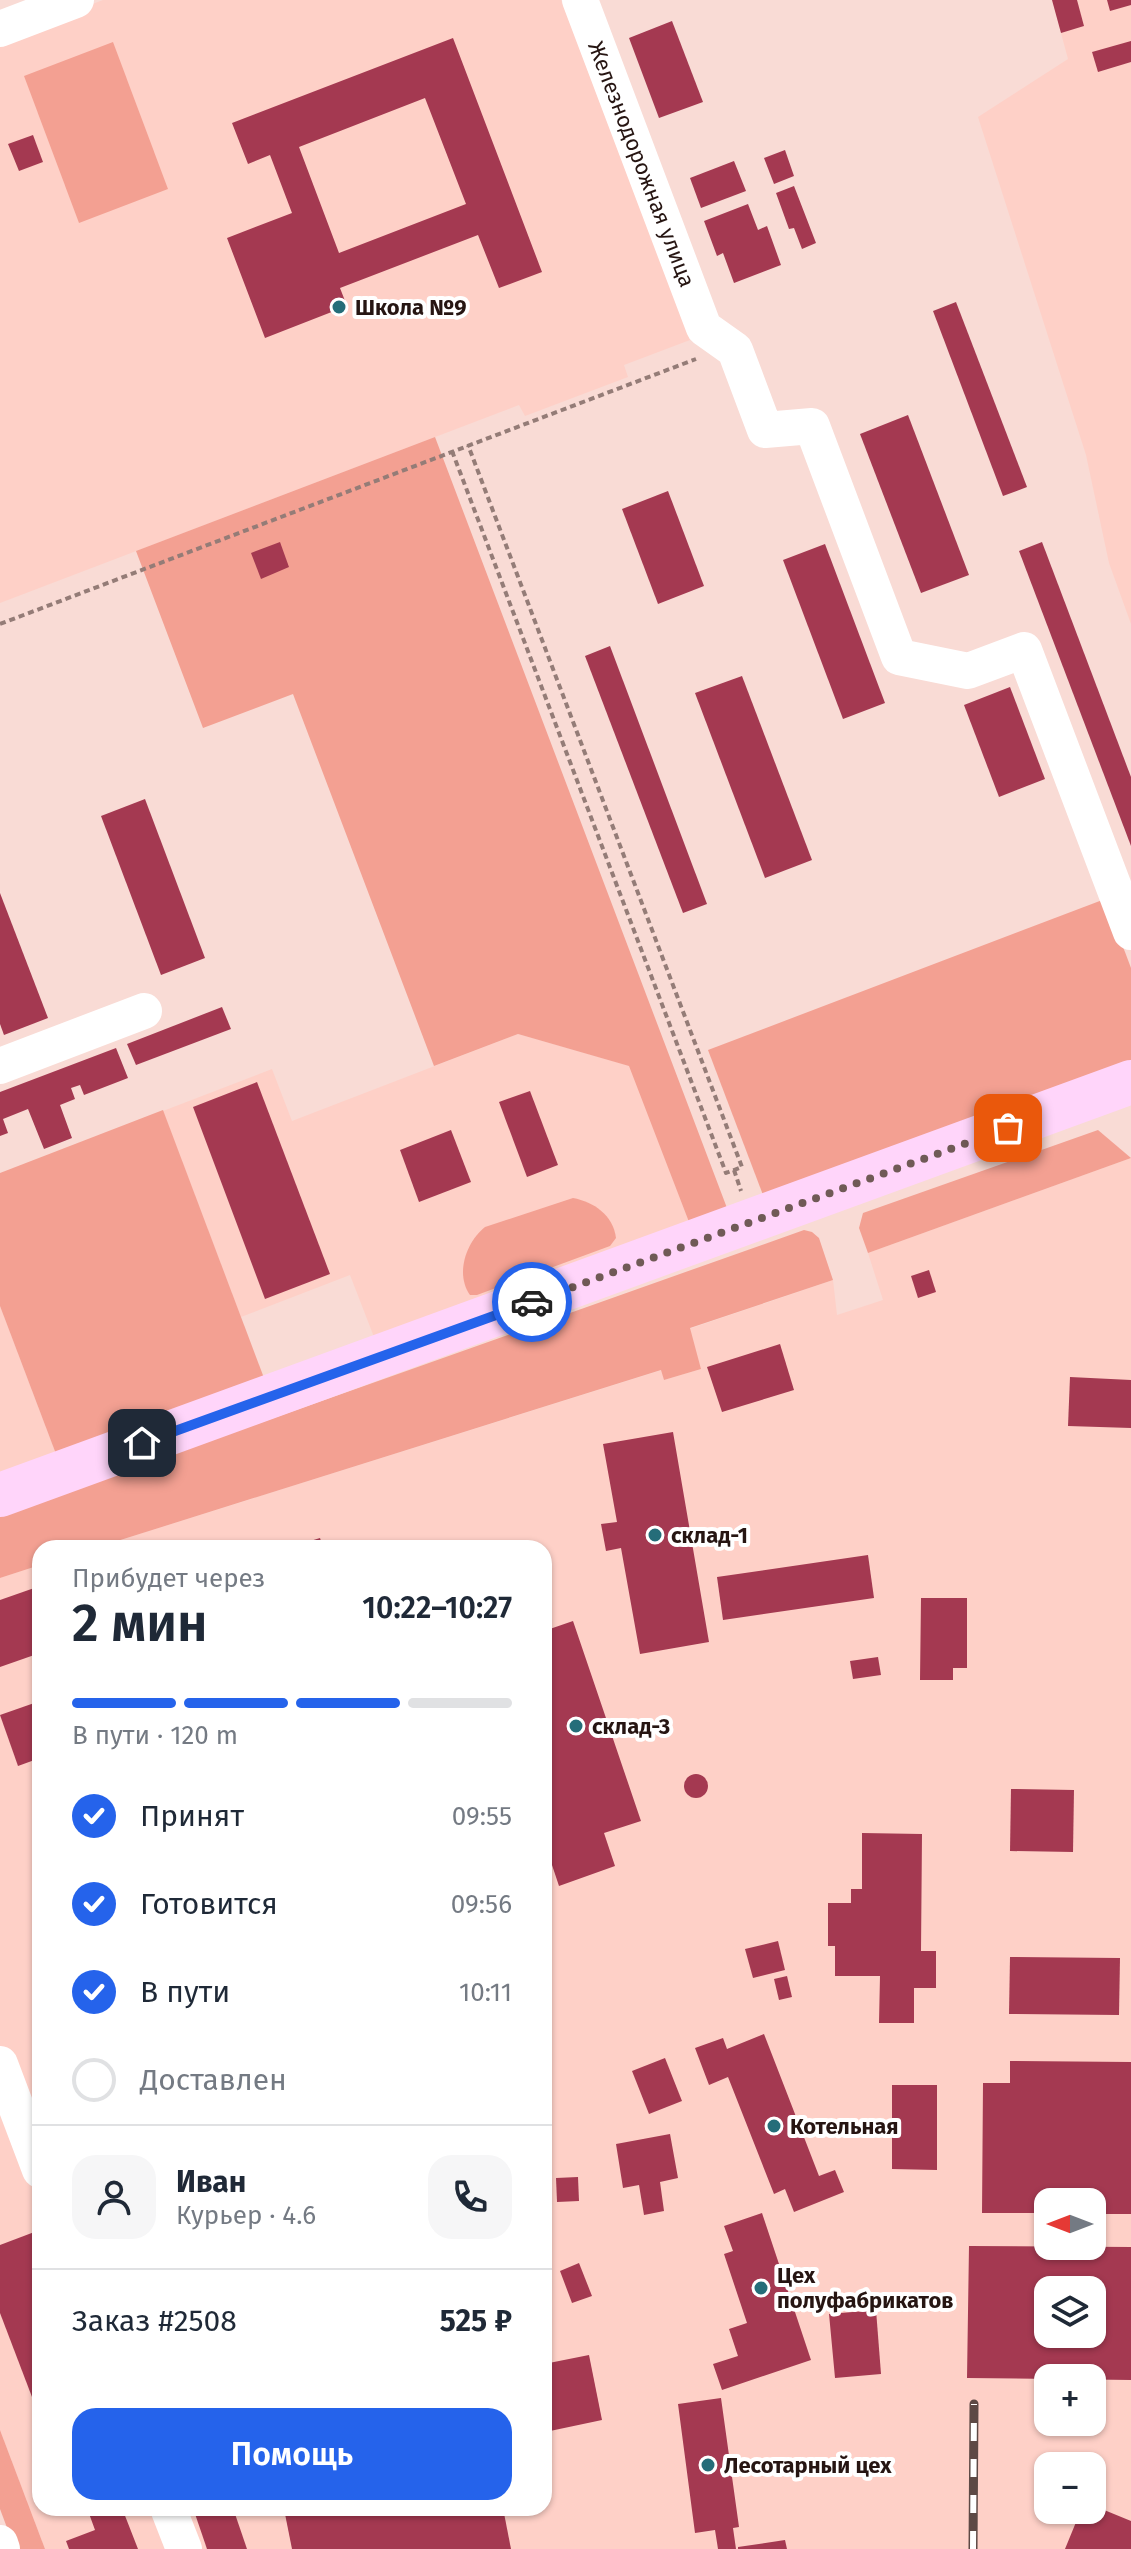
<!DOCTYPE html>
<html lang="ru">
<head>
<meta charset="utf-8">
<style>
  :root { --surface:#fff; --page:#f6f6f7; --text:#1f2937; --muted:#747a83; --line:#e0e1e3; --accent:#2563eb }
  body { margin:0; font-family:"Fira Sans",sans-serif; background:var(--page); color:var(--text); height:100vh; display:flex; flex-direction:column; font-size:30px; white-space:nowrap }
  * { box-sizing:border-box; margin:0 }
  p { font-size:26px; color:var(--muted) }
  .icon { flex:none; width:44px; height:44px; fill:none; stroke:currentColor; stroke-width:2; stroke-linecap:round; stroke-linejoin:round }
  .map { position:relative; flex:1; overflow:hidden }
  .details { position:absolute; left:32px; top:1540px; width:520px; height:976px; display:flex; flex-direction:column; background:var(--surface); border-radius:24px; box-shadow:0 2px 6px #0004 }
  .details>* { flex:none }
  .needle { width:52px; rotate:270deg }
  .fabs { position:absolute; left:1034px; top:2188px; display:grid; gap:16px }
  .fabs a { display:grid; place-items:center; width:72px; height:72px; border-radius:16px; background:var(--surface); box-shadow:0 2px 6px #0004; font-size:40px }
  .pin { position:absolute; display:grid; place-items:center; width:68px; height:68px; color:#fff; margin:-34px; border-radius:16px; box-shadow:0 4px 12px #0006 }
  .courier { position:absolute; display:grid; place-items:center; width:80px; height:80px; margin:-40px; border:6px solid #2563eb; border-radius:50%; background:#fff; color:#222; box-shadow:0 2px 10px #0007 }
  .headline em { font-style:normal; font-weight:600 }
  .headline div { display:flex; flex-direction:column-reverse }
  .headline { display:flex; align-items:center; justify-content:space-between; height:136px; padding:0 40px }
  h1 { font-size:52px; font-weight:600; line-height:60px }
  .bar { display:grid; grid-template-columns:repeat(4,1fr); gap:12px 8px; align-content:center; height:96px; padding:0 40px }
  .bar i { height:10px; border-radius:6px; background:var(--line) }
  .bar .active { background:var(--accent) }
  .bar p { grid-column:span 4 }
  .line { display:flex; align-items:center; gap:20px; padding:0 40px; border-top:2px solid var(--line) }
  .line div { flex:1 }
  .round { display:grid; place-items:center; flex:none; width:84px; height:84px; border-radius:24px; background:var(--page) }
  ol { padding:0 40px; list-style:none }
  li { display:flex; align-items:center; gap:24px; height:88px }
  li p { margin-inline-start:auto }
  li .icon { padding:8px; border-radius:50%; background:var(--accent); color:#fff; stroke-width:4 }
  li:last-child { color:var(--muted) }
  li i { width:44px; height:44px; border:4px solid var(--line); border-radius:50% }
  .action { display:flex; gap:16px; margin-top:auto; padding:16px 40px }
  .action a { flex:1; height:92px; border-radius:24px; background:var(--accent); color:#fff; font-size:32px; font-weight:600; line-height:92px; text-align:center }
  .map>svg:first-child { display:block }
  .built { fill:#fed0c7; fill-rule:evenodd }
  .green { fill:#f3a092 }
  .building { fill:#a43951; fill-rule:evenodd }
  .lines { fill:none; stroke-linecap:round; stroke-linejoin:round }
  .path { stroke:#947c77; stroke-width:4; stroke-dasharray:6 4; stroke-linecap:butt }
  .minor { stroke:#fff; stroke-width:36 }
  .major { stroke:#ffd5fa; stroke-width:44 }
  .rail-casing { stroke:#5d4945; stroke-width:9 }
  .rail { stroke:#fff; stroke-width:6; stroke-dasharray:18; stroke-linecap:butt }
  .done { stroke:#705a56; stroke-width:8; stroke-dasharray:0 14.4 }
  .route { stroke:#2563eb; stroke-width:10 }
  .poi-dot { fill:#256d79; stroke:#fff; stroke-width:3 }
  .labels { text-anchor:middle; stroke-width:8; stroke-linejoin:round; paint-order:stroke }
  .street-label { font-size:22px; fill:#261512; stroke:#fff }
  .poi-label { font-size:22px; font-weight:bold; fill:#261512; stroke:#fff; text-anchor:start }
</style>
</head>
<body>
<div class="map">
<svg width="1131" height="2549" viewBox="0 0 1131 2549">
  <rect width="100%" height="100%" fill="#f9dbd5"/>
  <g class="built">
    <polygon points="103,0 561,0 690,340 624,365 628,377 525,416 519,405 0,603 0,39"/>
    <polygon points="1052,0 1131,0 1131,624 1109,563 1086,455 978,117 1068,59"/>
    <polygon points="518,1034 630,1066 689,1222 374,1337 350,1275 241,1317 163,1111 272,1069 292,1121"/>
    <path d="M1131 1158V2549H45L0 2430V1578L40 1565V2508H544V1548H95L662 1370 664 1380 701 1369 689 1329 833 1280 837 1315 883 1300 868 1253ZM1048 2202H1092V2246H1048ZM1048 2290H1092V2334H1048ZM1048 2378H1092V2422H1048ZM1048 2466H1092V2510H1048Z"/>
    <polygon points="0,1306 56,1454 0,1475"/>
  </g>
  <g class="green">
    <polygon points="113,42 168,189 79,223 24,76"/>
    <polygon points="435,437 727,1208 689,1222 629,1066 518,1034 434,1066 293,694 203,728 136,551"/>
    <polygon points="1105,899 1131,968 1131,1061 763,1195 708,1050"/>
    <polygon points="163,1110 264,1378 56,1454 0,1306 0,1173"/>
    <polygon points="1098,1130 1131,1158 868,1253 859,1228 863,1213"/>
    <path d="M573 1198C594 1202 613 1215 616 1238L610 1246 477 1295H470C455 1274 466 1242 485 1227Z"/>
    <polygon points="804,1230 812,1232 819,1238 833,1280 690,1328 701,1369 664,1380 661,1370 95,1548 40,1548 40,1565 0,1578 0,1515"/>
    <polygon points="0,2430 45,2549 15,2549 0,2509"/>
  </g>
  <g class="building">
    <polygon points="1052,0 1077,0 1084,26 1061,33"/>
    <polygon points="1107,0 1131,0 1131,5 1110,11"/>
    <polygon points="672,21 703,102 659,118 629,38"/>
    <path d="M453 38 542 272 499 288 478 235 340 288 347 306 265 338 227 238 292 213 270 155 248 164 232 123ZM425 98 466 204 339 253 299 147Z"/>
    <polygon points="1131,41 1131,62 1098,72 1092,52"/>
    <polygon points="33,135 43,162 19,171 8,144"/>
    <polygon points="785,150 794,176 774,184 764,158"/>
    <polygon points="734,161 746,191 701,208 690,178"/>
    <polygon points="794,186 816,243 802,249 794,228 789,229 776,193"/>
    <polygon points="748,204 758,230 767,226 781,265 734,283 723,253 717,256 704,221"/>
    <polygon points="956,302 1027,487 1003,496 933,311"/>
    <polygon points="908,415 969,575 921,593 860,434"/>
    <polygon points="668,491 704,586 658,604 622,509"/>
    <polygon points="280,542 289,567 261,579 251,553"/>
    <polygon points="1042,542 1131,777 1131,846 1019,551"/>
    <polygon points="825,544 885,703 843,719 783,560"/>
    <polygon points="610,646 707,904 683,913 585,656"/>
    <polygon points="742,676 812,860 765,878 695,693"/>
    <polygon points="1010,687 1045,779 999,797 964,705"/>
    <polygon points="145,799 205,958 161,975 101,816"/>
    <polygon points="0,893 48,1018 4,1035 0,1024"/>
    <polygon points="222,1007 231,1029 136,1065 127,1044"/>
    <polygon points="116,1048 128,1078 84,1095 80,1085 71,1088 75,1099 60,1105 72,1138 44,1149 28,1109 3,1119 8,1133 0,1136 0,1092"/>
    <polygon points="257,1082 330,1274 265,1299 193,1107"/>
    <polygon points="530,1091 558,1165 527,1177 499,1102"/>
    <polygon points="451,1130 471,1182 419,1202 400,1150"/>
    <polygon points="929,1270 936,1292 918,1298 911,1276"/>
    <polygon points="780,1344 794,1390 722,1412 707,1367"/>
    <polygon points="1070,1377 1131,1380 1131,1428 1068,1426"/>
    <polygon points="673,1432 709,1642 640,1654 621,1548 606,1551 601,1524 617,1522 603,1444"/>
    <polygon points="320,1538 323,1548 291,1548 291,1547"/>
    <polygon points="868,1555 874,1598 723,1620 717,1577"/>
    <polygon points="40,1586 40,1653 0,1667 0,1600"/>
    <polygon points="921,1598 967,1598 967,1668 953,1668 953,1680 920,1680"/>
    <polygon points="573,1621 641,1821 604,1833 615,1866 559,1886 544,1841 544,1631"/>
    <polygon points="878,1657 881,1675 853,1679 850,1661"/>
    <polygon points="40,1701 40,1758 18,1766 0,1715"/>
    <circle cx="696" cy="1786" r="12"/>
    <polygon points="1011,1789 1074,1790 1073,1852 1010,1851"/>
    <polygon points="862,1833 922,1834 921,1951 936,1951 936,1988 914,1988 914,2023 879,2023 880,1976 835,1976 835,1946 828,1946 828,1903 851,1903 851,1889 862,1889"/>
    <polygon points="778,1941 785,1970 753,1978 745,1949"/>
    <polygon points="1010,1957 1120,1958 1119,2015 1009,2014"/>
    <polygon points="787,1976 792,1997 779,2000 774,1979"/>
    <polygon points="764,2034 819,2176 835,2170 844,2192 794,2212 785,2189 774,2194 728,2077 709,2085 695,2048 723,2038 727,2049"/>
    <polygon points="665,2058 682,2101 649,2114 632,2071"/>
    <polygon points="1010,2061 1131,2062 1131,2214 1092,2214 1092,2202 1048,2202 1048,2213 982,2213 983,2083 1010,2083"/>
    <polygon points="892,2085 937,2085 937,2170 892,2169"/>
    <polygon points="670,2134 678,2178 660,2182 664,2211 644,2215 639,2185 623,2188 616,2144"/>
    <polygon points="578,2177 579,2201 557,2202 556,2178"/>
    <polygon points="762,2213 811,2360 722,2390 713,2364 738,2356 729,2329 747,2323 724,2254 733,2251 724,2226"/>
    <polygon points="37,2231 40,2238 40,2418 0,2313 0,2245"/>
    <path d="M969 2246 1131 2247V2380L967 2378ZM1048 2290H1092V2334H1048Z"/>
    <polygon points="579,2263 592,2296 572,2303 560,2271"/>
    <polygon points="876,2310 881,2374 835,2378 829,2314"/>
    <polygon points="589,2355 602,2420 550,2431 544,2403 544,2364"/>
    <polygon points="721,2398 739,2527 733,2528 736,2549 718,2549 715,2530 695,2533 678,2404"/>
    <polygon points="1092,2505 1131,2521 1131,2549 1065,2549 1081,2510 1092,2510"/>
    <polygon points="87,2508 122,2508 138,2549 69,2549 66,2541 95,2530"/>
    <polygon points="193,2508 233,2508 247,2549 207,2549"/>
    <polygon points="311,2508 503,2508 511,2549 292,2549 285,2514"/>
    <polygon points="785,2540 787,2549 738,2549 738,2547"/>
  </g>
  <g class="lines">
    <g class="path">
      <polyline points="452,451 726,1173 742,1167 468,445"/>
      <polyline points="0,624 696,359"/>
      <polyline points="734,1170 741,1191"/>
    </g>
    <g class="minor">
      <polyline points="580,0 704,328 735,350 765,430 812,426 899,657 968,671 1024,650 1131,932"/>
      <polyline points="0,29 76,0"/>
      <polyline points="0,1066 144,1011"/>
      <polyline points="0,2064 40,2170"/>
      <polyline points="168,2508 184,2549"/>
      <polyline points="0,2543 2,2549"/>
    </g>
    <polyline class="major" points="0,1495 1131,1082"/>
    <defs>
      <polyline id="rail" points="973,2549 974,2404"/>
    </defs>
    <use href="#rail" class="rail-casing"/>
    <use href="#rail" class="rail"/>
  </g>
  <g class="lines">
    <polyline class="done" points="532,1302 1008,1128"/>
    <polyline class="route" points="142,1443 532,1302"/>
  </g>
  <g class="poi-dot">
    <circle cx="339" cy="307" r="8"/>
    <circle cx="655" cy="1535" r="8"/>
    <circle cx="576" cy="1726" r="8"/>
    <circle cx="774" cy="2126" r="8"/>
    <circle cx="761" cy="2288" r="8"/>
    <circle cx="708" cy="2465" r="8"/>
  </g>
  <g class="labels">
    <g class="street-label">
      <text transform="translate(642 164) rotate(69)" y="8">Железнодорожная улица</text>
    </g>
    <g class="poi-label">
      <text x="355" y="315">Школа №9</text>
      <text x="671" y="1543">склад-1</text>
      <text x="592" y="1734">склад-3</text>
      <text x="790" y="2134">Котельная</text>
      <text x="777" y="2283">Цех<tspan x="777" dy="25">полуфабрикатов</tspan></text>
      <text x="724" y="2473">Лесотарный цех</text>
    </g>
  </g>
</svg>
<div class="fabs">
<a><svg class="needle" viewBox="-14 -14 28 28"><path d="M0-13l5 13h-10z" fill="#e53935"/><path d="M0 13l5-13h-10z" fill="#747a83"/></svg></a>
<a><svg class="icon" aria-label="layers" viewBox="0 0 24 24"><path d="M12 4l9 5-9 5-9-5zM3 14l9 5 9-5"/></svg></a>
<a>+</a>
<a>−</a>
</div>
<div class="pin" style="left:1008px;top:1128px;background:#ea580c"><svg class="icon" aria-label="bag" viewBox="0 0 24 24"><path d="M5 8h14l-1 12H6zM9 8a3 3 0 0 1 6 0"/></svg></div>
<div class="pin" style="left:142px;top:1443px;background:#1f2937"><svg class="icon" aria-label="home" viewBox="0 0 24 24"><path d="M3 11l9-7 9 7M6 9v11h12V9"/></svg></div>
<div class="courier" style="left:532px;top:1302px"><svg class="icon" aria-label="car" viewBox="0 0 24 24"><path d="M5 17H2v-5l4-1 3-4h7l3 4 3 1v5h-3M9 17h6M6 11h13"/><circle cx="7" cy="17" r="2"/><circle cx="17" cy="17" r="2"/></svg></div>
<section class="details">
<div class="headline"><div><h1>2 мин</h1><p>Прибудет через</p></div><em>10:22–10:27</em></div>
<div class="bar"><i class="active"></i><i class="active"></i><i class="active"></i><i></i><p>В пути · 120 m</p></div>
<ol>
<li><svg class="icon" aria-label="check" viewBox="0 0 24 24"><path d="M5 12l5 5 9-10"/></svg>Принят<p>09:55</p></li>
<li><svg class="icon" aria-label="check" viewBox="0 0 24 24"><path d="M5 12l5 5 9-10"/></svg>Готовится<p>09:56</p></li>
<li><svg class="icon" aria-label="check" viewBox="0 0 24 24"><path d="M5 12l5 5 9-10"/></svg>В пути<p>10:11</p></li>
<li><i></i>Доставлен</li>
</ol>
<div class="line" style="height:144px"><a class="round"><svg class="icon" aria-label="person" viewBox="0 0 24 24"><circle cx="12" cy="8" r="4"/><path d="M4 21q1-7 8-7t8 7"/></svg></a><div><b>Иван</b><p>Курьер · 4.6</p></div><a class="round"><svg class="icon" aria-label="phone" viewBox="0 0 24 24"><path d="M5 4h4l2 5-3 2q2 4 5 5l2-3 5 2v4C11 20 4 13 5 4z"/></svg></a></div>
<div class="line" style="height:104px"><div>Заказ #2508</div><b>525 ₽</b></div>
<div class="action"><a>Помощь</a></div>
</section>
</div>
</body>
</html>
